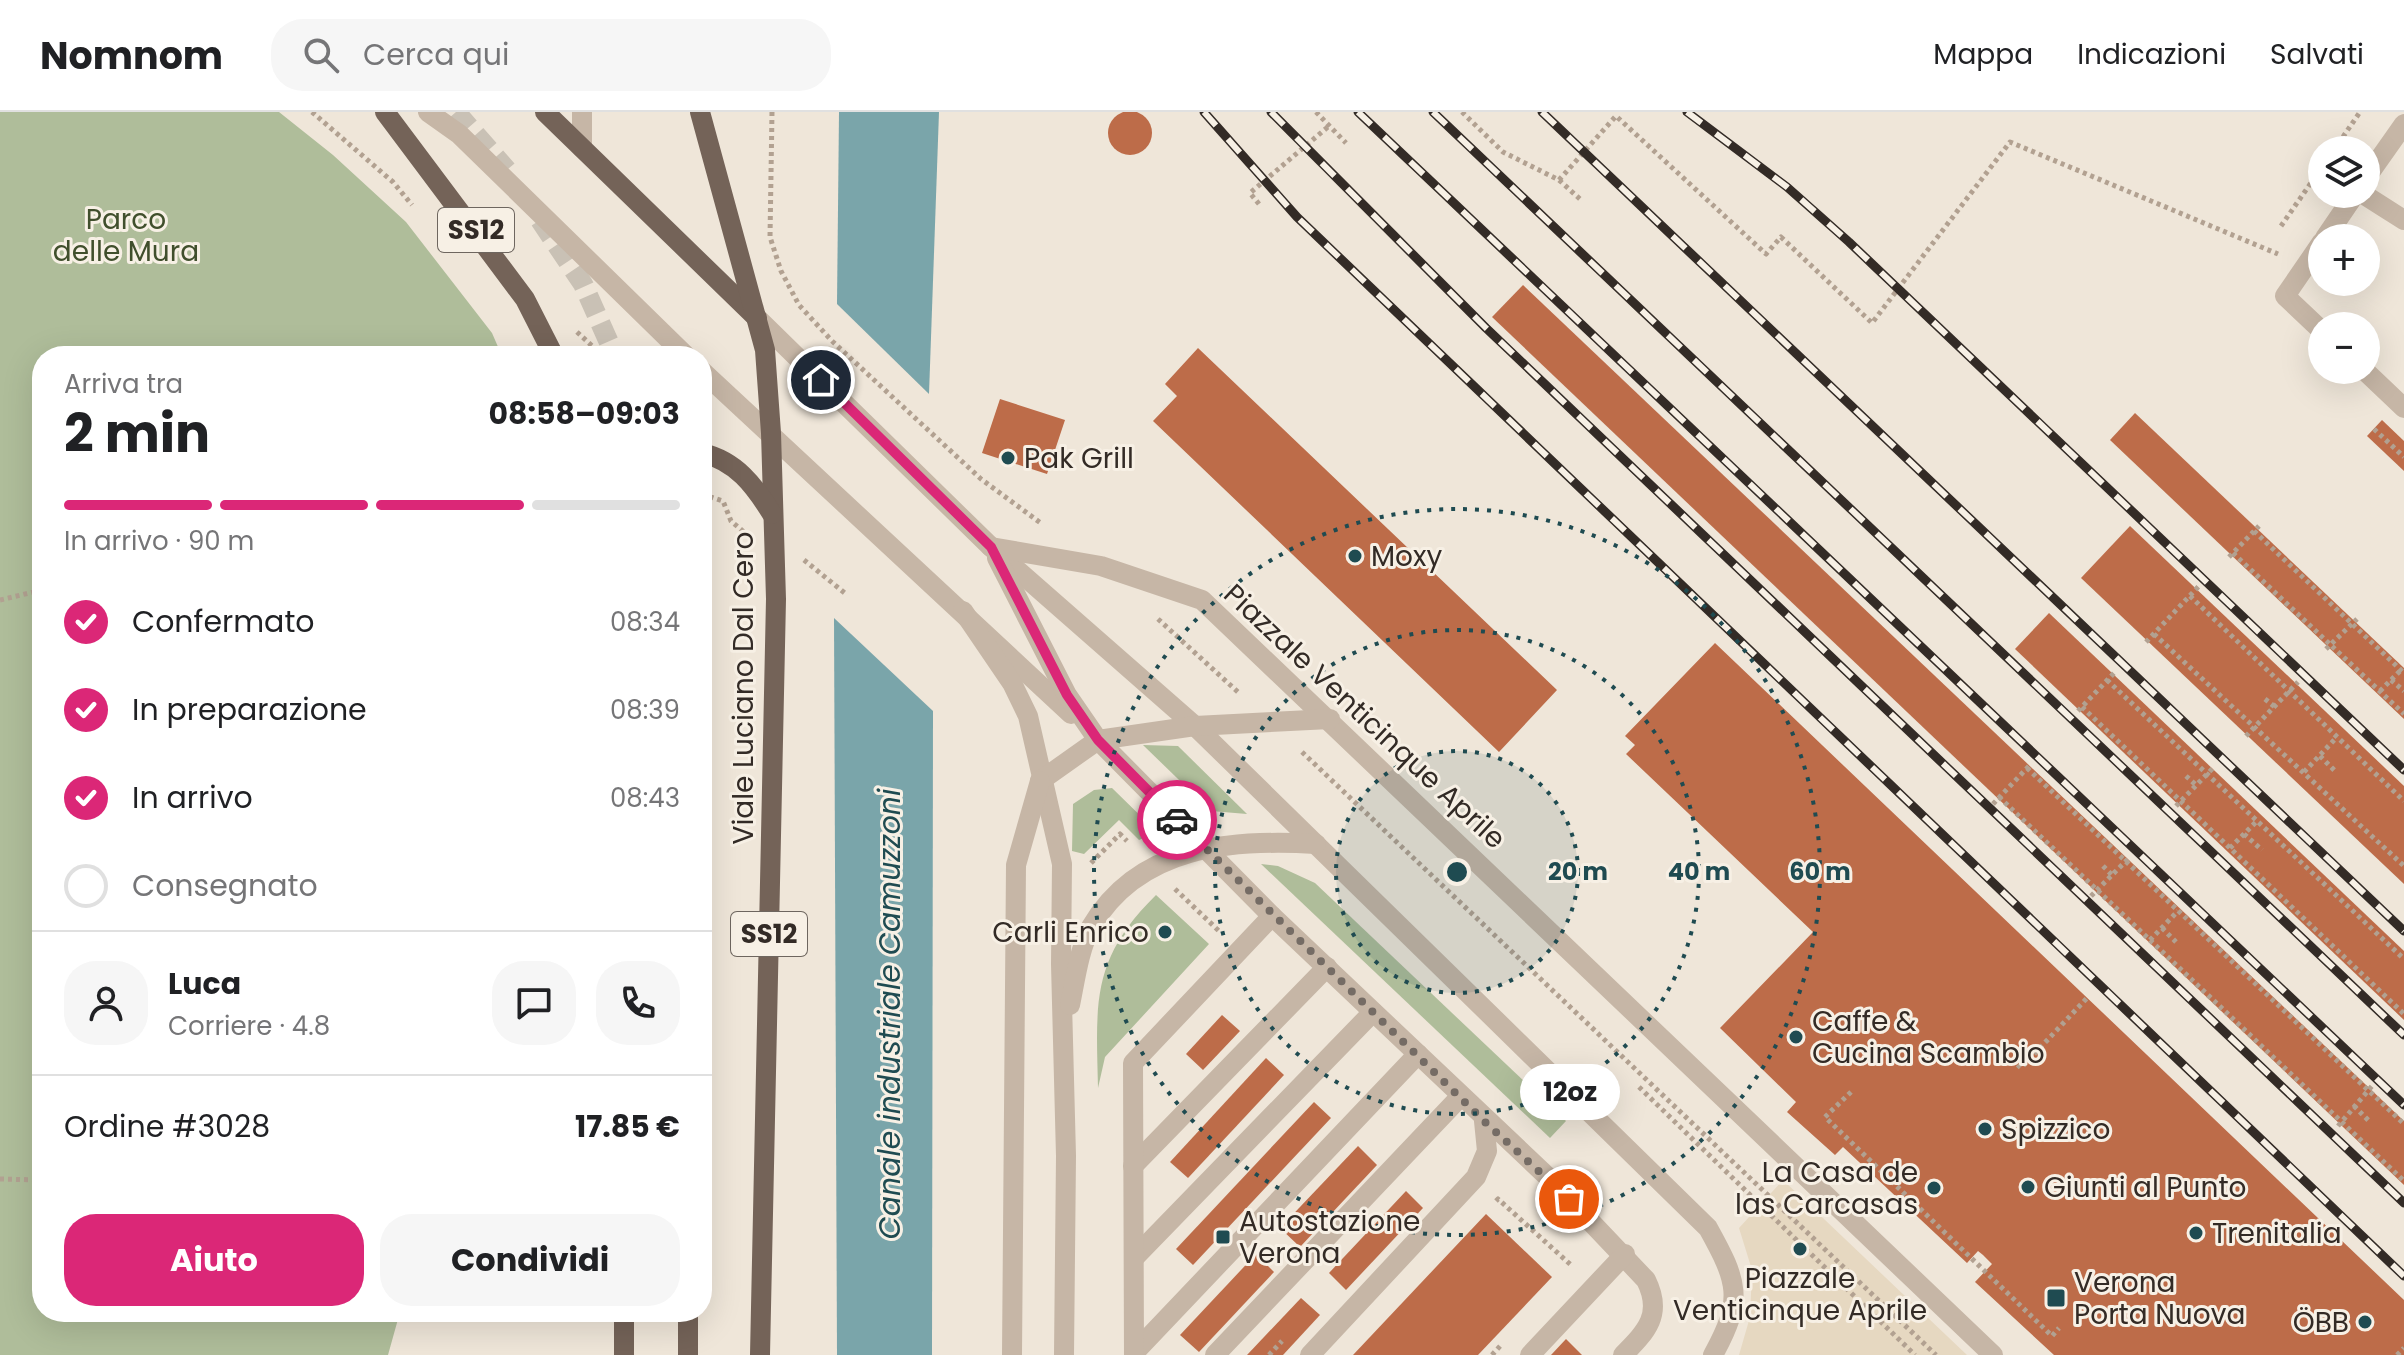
<!DOCTYPE html>
<html lang="it">
<head>
<meta charset="utf-8">
<style>
  :root { --surface:#fff; --page:#f6f6f6; --text:#202124; --muted:#757577; --line:#e0e0e0; --accent:#db2777 }
  body { margin:0; font-family:Poppins,sans-serif; background:var(--page); color:var(--text); height:100vh; display:flex; flex-direction:column; font-size:30px; white-space:nowrap }
  * { box-sizing:border-box; margin:0 }
  p { font-size:26px; color:var(--muted) }
  .icon { flex:none; width:44px; height:44px; fill:none; stroke:currentColor; stroke-width:2; stroke-linecap:round; stroke-linejoin:round }
  .map { position:relative; flex:1; overflow:hidden }
  .drawer { position:absolute; left:32px; top:234px; width:680px; height:976px; display:flex; flex-direction:column; background:var(--surface); border-radius:32px; box-shadow:0 8px 32px #0002 }
  .drawer>* { flex:none }
  .buttons { position:absolute; left:2308px; top:24px; display:grid; gap:16px }
  .buttons a { display:grid; place-items:center; width:72px; height:72px; border-radius:50%; background:var(--surface); box-shadow:0 8px 32px #0002; font-size:40px }
  .pin { position:absolute; display:grid; place-items:center; width:68px; height:68px; color:#fff; margin:-34px; border:4px solid #fff; border-radius:50%; box-shadow:0 2px 8px #0007 }
  .courier { position:absolute; display:grid; place-items:center; width:80px; height:80px; margin:-40px; border:6px solid #db2777; border-radius:50%; background:#fff; color:#222; box-shadow:0 2px 10px #0007 }
  .bubble { position:absolute; height:56px; border-radius:28px; background:var(--surface); box-shadow:0 8px 32px #0002; font-size:26px; font-weight:700; line-height:56px; text-align:center }
  .headline em { font-style:normal; font-weight:700 }
  .headline div { display:flex; flex-direction:column-reverse }
  .headline { display:flex; align-items:center; justify-content:space-between; height:136px; padding:0 32px }
  h1 { font-size:52px; font-weight:700; line-height:60px }
  .bar { display:grid; grid-template-columns:repeat(4,1fr); gap:12px 8px; align-content:center; height:96px; padding:0 32px }
  .bar i { height:10px; border-radius:6px; background:var(--line) }
  .bar .on { background:var(--accent) }
  .bar p { grid-column:span 4 }
  .line { display:flex; align-items:center; gap:20px; padding:0 32px; border-top:2px solid var(--line) }
  .line div { flex:1 }
  .round { display:grid; place-items:center; flex:none; width:84px; height:84px; border-radius:32px; background:var(--page) }
  ol { padding:0 32px; list-style:none }
  li { display:flex; align-items:center; gap:24px; height:88px }
  li p { margin-inline-start:auto }
  li .icon { padding:8px; border-radius:50%; background:var(--accent); color:#fff; stroke-width:4 }
  li:last-child { color:var(--muted) }
  li i { width:44px; height:44px; border:4px solid var(--line); border-radius:50% }
  .primary-button { display:flex; gap:16px; margin-top:auto; padding:16px 32px }
  .primary-button a { flex:1; height:92px; border-radius:32px; background:var(--accent); color:#fff; font-size:32px; font-weight:700; line-height:92px; text-align:center }
  .primary-button a+a { background:var(--page); color:var(--text) }
  header { display:flex; align-items:center; gap:48px; box-sizing:border-box; height:112px; padding:0 40px; background:var(--surface); border-bottom:2px solid var(--line) }
  header strong { font-size:38px }
  nav { display:flex; gap:44px; margin-inline-start:auto; font-size:28px }
  .search { width:560px; height:72px; background:var(--page); display:flex; align-items:center; gap:20px; box-sizing:border-box; padding:0 28px; border-radius:32px; color:var(--muted); font-size:30px }
  .map>svg:first-child { display:block }
  .green { fill:#afbd9a }
  .plaza { fill:#e6d8c1 }
  .water { fill:#7aa5aa }
  .building { fill:#bd6c49 }
  .lines { fill:none; stroke-linecap:round; stroke-linejoin:round }
  .major-tunnel { stroke:#c9c1b5; stroke-width:20; stroke-dasharray:20 10; stroke-linecap:butt }
  .path { stroke:#b2a191; stroke-width:5; stroke-dasharray:4 4; stroke-linecap:butt }
  .minor { stroke:#c6b6a6; stroke-width:20 }
  .major { stroke:#746358; stroke-width:20 }
  .rail-casing { stroke:#332b26; stroke-width:9 }
  .rail { stroke:#f7f0e5; stroke-width:6; stroke-dasharray:18; stroke-linecap:butt }
  .done { stroke:#756c65; stroke-width:8; stroke-dasharray:0 14.4 }
  .route { stroke:#db2777; stroke-width:10 }
  .ring { fill:none; stroke:#1f4b51; stroke-width:4; stroke-dasharray:4 8 }
  .poi-dot { fill:#1f4b51; stroke:#f7f0e5; stroke-width:3 }
  .labels { text-anchor:middle; stroke-width:6; stroke-linejoin:round; paint-order:stroke }
  .shield { fill:#f7f0e5; stroke:#6e665f; stroke-width:2 }
  .shield-label { font-size:26px; font-weight:bold; fill:#332b26 }
  .park-label { font-size:28px; fill:#404f2c; stroke:#f7f0e5 }
  .poi-label { font-size:28px; fill:#332b26; stroke:#f7f0e5; text-anchor:start }
  .street-label { font-size:28px; fill:#332b26; stroke:#f7f0e5 }
  .water-label { font-size:30px; font-style:italic; fill:#1f4b51; stroke:#f7f0e5 }
  .centre { fill:#1f4b51; stroke:#f7f0e5; stroke-width:4 }
  .ring-label { font-size:24px; text-anchor:middle; font-weight:bold; fill:#1f4b51; stroke:#f7f0e5; stroke-width:6; stroke-linejoin:round; paint-order:stroke }
</style>
</head>
<body>
<header>
<strong>Nomnom</strong>
<div class="search"><svg class="icon" aria-label="search" viewBox="0 0 24 24"><circle cx="10" cy="10" r="6"/><path d="M15 15l6 6"/></svg>Cerca qui</div>
<nav><a>Mappa</a><a>Indicazioni</a><a>Salvati</a></nav>
</header>
<div class="map">
<svg width="2404" height="1243" viewBox="0 0 2404 1243">
  <rect width="100%" height="100%" fill="#efe6d9"/>
  <g class="green">
    <polygon points="0,0 279,0 333,43 406,110 492,221 502,244 42,244 42,1200 400,1200 388,1243 0,1243"/>
    <polygon points="1143,633 1178,634 1247,702 1211,699"/>
    <polygon points="1112,676 1157,720 1139,728 1119,708 1084,742 1072,739 1073,692 1094,678"/>
    <polygon points="1261,752 1278,754 1315,771 1566,1009 1550,1026"/>
    <path d="M1156 783 1209 832 1105 945 1098 976C1096 890 1091 847 1156 783Z"/>
  </g>
  <polygon class="plaza" points="1783,1068 1967,1243 1739,1243 1750,1205 1752,1158 1739,1116"/>
  <g class="water">
    <polygon points="839,0 939,0 929,282 837,192"/>
    <polygon points="834,506 933,599 932,1243 837,1243"/>
  </g>
  <g class="building">
    <circle cx="1130" cy="21" r="22"/>
    <polygon points="1523,173 2404,1009 2404,1073 1492,205"/>
    <polygon points="1198,236 1557,578 1499,640 1153,309 1177,284 1165,272"/>
    <polygon points="1000,287 1065,308 1047,362 982,341"/>
    <polygon points="2135,301 2404,556 2404,607 2110,328"/>
    <polygon points="2382,308 2404,329 2404,359 2367,324"/>
    <polygon points="2130,414 2404,674 2404,772 2081,466"/>
    <polygon points="2049,501 2404,839 2404,908 2015,537"/>
    <polygon points="1715,531 2404,1188 2404,1243 2054,1243 1975,1170 1992,1152 1983,1143 1978,1139 1967,1151 1843,1035 1835,1043 1787,1000 1796,990 1720,916 1813,820 1626,642 1635,633 1625,624"/>
    <polygon points="1222,903 1240,919 1203,958 1186,942"/>
    <polygon points="1266,946 1284,963 1188,1066 1170,1050"/>
    <polygon points="1314,990 1331,1006 1193,1153 1176,1137"/>
    <polygon points="1358,1034 1377,1053 1300,1135 1280,1116"/>
    <polygon points="1406,1079 1423,1096 1346,1178 1329,1161"/>
    <polygon points="1486,1102 1552,1165 1478,1243 1353,1243"/>
    <polygon points="1256,1142 1274,1160 1199,1240 1180,1223"/>
    <polygon points="1301,1186 1320,1203 1283,1243 1247,1243"/>
    <polygon points="1566,1227 1582,1243 1551,1243"/>
  </g>
  <g class="lines">
    <g class="major-tunnel">
      <polyline points="456,0 507,58"/>
      <polyline points="540,108 583,172 615,244"/>
    </g>
    <g class="path">
      <polyline points="312,0 393,70 412,93"/>
      <polyline points="772,0 770,125 781,159 799,193 832,229 981,367 1042,412"/>
      <polyline points="1316,0 1346,31"/>
      <polyline points="1462,0 1503,40 1559,68 1581,88"/>
      <polyline points="2334,38 2360,0"/>
      <polyline points="1559,68 1616,4 1766,142 1781,125 1872,211 2010,30 2278,142"/>
      <polyline points="1259,92 1250,81 1329,14"/>
      <polyline points="2281,114 2322,55"/>
      <polyline points="577,220 603,244"/>
      <polyline points="2374,317 2404,345"/>
      <polyline points="702,382 723,389 731,409 745,421"/>
      <polyline points="2254,419 2404,561"/>
      <polyline points="2233,441 2404,602"/>
      <polyline points="2229,445 2259,414"/>
      <polyline points="804,448 846,482"/>
      <polyline points="2190,484 2404,689"/>
      <polyline points="0,488 42,478"/>
      <polyline points="1158,507 1239,581"/>
      <polyline points="2154,522 2404,754"/>
      <polyline points="2146,530 2199,474"/>
      <polyline points="2326,537 2357,507"/>
      <polyline points="2107,568 2404,847"/>
      <polyline points="2391,568 2404,579"/>
      <polyline points="2380,579 2401,558"/>
      <polyline points="2265,587 2275,595"/>
      <polyline points="2082,595 2404,902"/>
      <polyline points="2078,599 2115,560"/>
      <polyline points="2246,624 2298,570"/>
      <polyline points="1302,640 1936,1243"/>
      <polyline points="2320,644 2335,659"/>
      <polyline points="2027,656 2404,1012"/>
      <polyline points="2304,660 2337,625"/>
      <polyline points="2186,664 2196,673"/>
      <polyline points="1999,685 2404,1069"/>
      <polyline points="1993,692 2030,653"/>
      <polyline points="2176,694 2214,655"/>
      <polyline points="2244,722 2262,738"/>
      <polyline points="2230,736 2257,709"/>
      <polyline points="1091,751 1120,722 1127,729"/>
      <polyline points="2103,754 2112,763"/>
      <polyline points="1175,777 1220,820"/>
      <polyline points="2091,784 2129,746"/>
      <polyline points="2162,816 2176,830"/>
      <polyline points="2150,828 2178,799"/>
      <polyline points="2012,947 2021,956 2087,886"/>
      <polyline points="1639,975 1915,1243"/>
      <polyline points="1851,980 1825,1005 2052,1224 2059,1216"/>
      <polyline points="2354,994 2369,1009"/>
      <polyline points="2338,1014 2372,974"/>
      <polyline points="0,1067 42,1068"/>
      <polyline points="1496,1089 1498,1087 1571,1153"/>
      <polyline points="1269,1243 1282,1229"/>
      <polyline points="1492,1243 1501,1233"/>
      <polyline points="2397,1243 2404,1236"/>
    </g>
    <g class="minor">
      <polyline points="428,0 459,22 686,244"/>
      <polyline points="582,36 582,0"/>
      <polyline points="2366,66 2404,12"/>
      <polyline points="2363,82 2404,108"/>
      <polyline points="2325,126 2355,82"/>
      <polyline points="2322,130 2285,184 2322,219"/>
      <path d="M757 206 991 435 1195 614 1708 1116C1738 1170 1744 1187 1713 1243"/>
      <polyline points="2364,258 2404,296"/>
      <polyline points="702,259 1071,602"/>
      <polyline points="991,435 1101,454 1202,488 1993,1243"/>
      <path d="M997 446 1067 583 1098 628 1272 804 1551 1068 1646 1168C1663 1202 1647 1219 1623 1243"/>
      <polyline points="963,499 1012,571 1028,604 1062,752 1061,852 1066,1044 1064,1243"/>
      <polyline points="1040,669 1098,628 1195,614 1330,607"/>
      <path d="M1070 893C1075 869 1079 837 1091 815 1139 733 1232 727 1316 732"/>
      <polyline points="1133,1054 1327,855"/>
      <polyline points="1134,1146 1373,900"/>
      <polyline points="1134,1241 1418,942"/>
      <polyline points="1012,1243 1016,753 1040,669"/>
      <polyline points="1134,1243 1133,951 1272,804"/>
      <polyline points="1215,1243 1461,984"/>
      <polyline points="1310,1243 1476,1065 1487,1039 1484,1009"/>
      <polyline points="1530,1243 1625,1142"/>
    </g>
    <g class="major">
      <polyline points="385,0 525,187 554,244"/>
      <polyline points="545,0 757,206"/>
      <polyline points="700,0 765,238 771,321 776,487 760,1243"/>
      <path d="M702 341C736 349 754 373 772 402"/>
      <polyline points="624,1200 624,1243"/>
      <polyline points="688,1243 688,1200"/>
    </g>
    <defs>
      <g id="rail">
        <polyline points="1204,0 1297,105 2404,1164"/>
        <polyline points="1271,0 1486,216 2404,1091"/>
        <polyline points="1358,0 2404,993"/>
        <polyline points="1433,0 2404,923"/>
        <polyline points="1542,0 2404,819"/>
        <polyline points="1687,0 1787,75 1849,130 2404,658"/>
      </g>
    </defs>
    <use href="#rail" class="rail-casing"/>
    <use href="#rail" class="rail"/>
  </g>
  <g class="lines">
    <polyline class="done" points="1177,708 1484,1009 1569,1087"/>
    <polyline class="route" points="821,268 991,435 1067,583 1098,628 1177,708"/>
  </g>
  <circle cx="1457" cy="760" r="121" fill="#1f4b51" fill-opacity=".12"/>
  <g class="ring">
    <circle cx="1457" cy="760" r="121"/>
    <circle cx="1457" cy="760" r="242"/>
    <circle cx="1457" cy="760" r="363"/>
  </g>
  <g class="poi-dot">
    <circle cx="1008" cy="346" r="8"/>
    <circle cx="1355" cy="444" r="8"/>
    <circle cx="1165" cy="820" r="8"/>
    <circle cx="1796" cy="925" r="8"/>
    <circle cx="1985" cy="1017" r="8"/>
    <circle cx="2028" cy="1075" r="8"/>
    <circle cx="1934" cy="1076" r="8"/>
    <circle cx="2196" cy="1121" r="8"/>
    <rect x="1215" y="1117" width="16" height="16" rx="4"/>
    <circle cx="1800" cy="1137" r="8"/>
    <rect x="2046" y="1176" width="20" height="20" rx="4"/>
    <circle cx="2365" cy="1210" r="8"/>
  </g>
  <g class="labels">
    <g class="shield">
      <rect x="438" y="96" width="76" height="44" rx="6"/>
      <rect x="731" y="800" width="76" height="44" rx="6"/>
    </g>
    <g class="shield-label">
      <text x="476" y="127">SS12</text>
      <text x="769" y="831">SS12</text>
    </g>
    <g class="park-label">
      <text x="126" y="117">Parco<tspan x="126" dy="32">delle Mura</tspan></text>
    </g>
    <g class="poi-label">
      <text x="1024" y="356">Pak Grill</text>
      <text x="1371" y="454">Moxy</text>
      <text x="1149" y="830" text-anchor="end">Carli Enrico</text>
      <text x="1812" y="919">Caffe &amp;<tspan x="1812" dy="32">Cucina Scambio</tspan></text>
      <text x="2001" y="1027">Spizzico</text>
      <text x="1918" y="1070" text-anchor="end">La Casa de<tspan x="1918" dy="32">las Carcasas</tspan></text>
      <text x="2044" y="1085">Giunti al Punto</text>
      <text x="1239" y="1119">Autostazione<tspan x="1239" dy="32">Verona</tspan></text>
      <text x="2212" y="1131">Trenitalia</text>
      <text x="1800" y="1176" text-anchor="middle">Piazzale<tspan x="1800" dy="32">Venticinque Aprile</tspan></text>
      <text x="2074" y="1180">Verona<tspan x="2074" dy="32">Porta Nuova</tspan></text>
      <text x="2349" y="1220" text-anchor="end">ÖBB</text>
    </g>
    <g class="street-label">
      <text transform="translate(743 576) rotate(-90)" y="10">Viale Luciano Dal Cero</text>
      <text transform="translate(1365 604) rotate(43)" y="10">Piazzale Venticinque Aprile</text>
    </g>
    <g class="water-label">
      <text transform="translate(890 902) rotate(-90)" y="10">Canale industriale Camuzzoni</text>
    </g>
  </g>
  <circle cx="1457" cy="760" r="12" class="centre"/>
  <g class="ring-label">
    <text x="1578" y="768">20 m</text>
    <text x="1699" y="768">40 m</text>
    <text x="1820" y="768">60 m</text>
  </g>
</svg>
<div class="buttons">
<a><svg class="icon" aria-label="layers" viewBox="0 0 24 24"><path d="M12 4l9 5-9 5-9-5zM3 14l9 5 9-5"/></svg></a>
<a>+</a>
<a>−</a>
</div>
<div class="pin" style="left:1569px;top:1087px;background:#ea580c"><svg class="icon" aria-label="bag" viewBox="0 0 24 24"><path d="M5 8h14l-1 12H6zM9 8a3 3 0 0 1 6 0"/></svg></div>
<div class="pin" style="left:821px;top:268px;background:#1f2937"><svg class="icon" aria-label="home" viewBox="0 0 24 24"><path d="M3 11l9-7 9 7M6 9v11h12V9"/></svg></div>
<div class="courier" style="left:1177px;top:708px"><svg class="icon" aria-label="car" viewBox="0 0 24 24"><path d="M5 17H2v-5l4-1 3-4h7l3 4 3 1v5h-3M9 17h6M6 11h13"/><circle cx="7" cy="17" r="2"/><circle cx="17" cy="17" r="2"/></svg></div>
<div class="bubble" style="left:1520px;top:952px;width:100px">12oz</div>
<section class="drawer">
<div class="headline"><div><h1>2 min</h1><p>Arriva tra</p></div><em>08:58–09:03</em></div>
<div class="bar"><i class="on"></i><i class="on"></i><i class="on"></i><i></i><p>In arrivo · 90 m</p></div>
<ol>
<li><svg class="icon" aria-label="check" viewBox="0 0 24 24"><path d="M5 12l5 5 9-10"/></svg>Confermato<p>08:34</p></li>
<li><svg class="icon" aria-label="check" viewBox="0 0 24 24"><path d="M5 12l5 5 9-10"/></svg>In preparazione<p>08:39</p></li>
<li><svg class="icon" aria-label="check" viewBox="0 0 24 24"><path d="M5 12l5 5 9-10"/></svg>In arrivo<p>08:43</p></li>
<li><i></i>Consegnato</li>
</ol>
<div class="line" style="height:144px"><a class="round"><svg class="icon" aria-label="person" viewBox="0 0 24 24"><circle cx="12" cy="8" r="4"/><path d="M4 21q1-7 8-7t8 7"/></svg></a><div><b>Luca</b><p>Corriere · 4.8</p></div><a class="round"><svg class="icon" aria-label="chat" viewBox="0 0 24 24"><path d="M4 5h16v11H9l-5 4z"/></svg></a><a class="round"><svg class="icon" aria-label="phone" viewBox="0 0 24 24"><path d="M5 4h4l2 5-3 2q2 4 5 5l2-3 5 2v4C11 20 4 13 5 4z"/></svg></a></div>
<div class="line" style="height:104px"><div>Ordine #3028</div><b>17.85 €</b></div>
<div class="primary-button"><a>Aiuto</a><a>Condividi</a></div>
</section>
</div>
</body>
</html>
